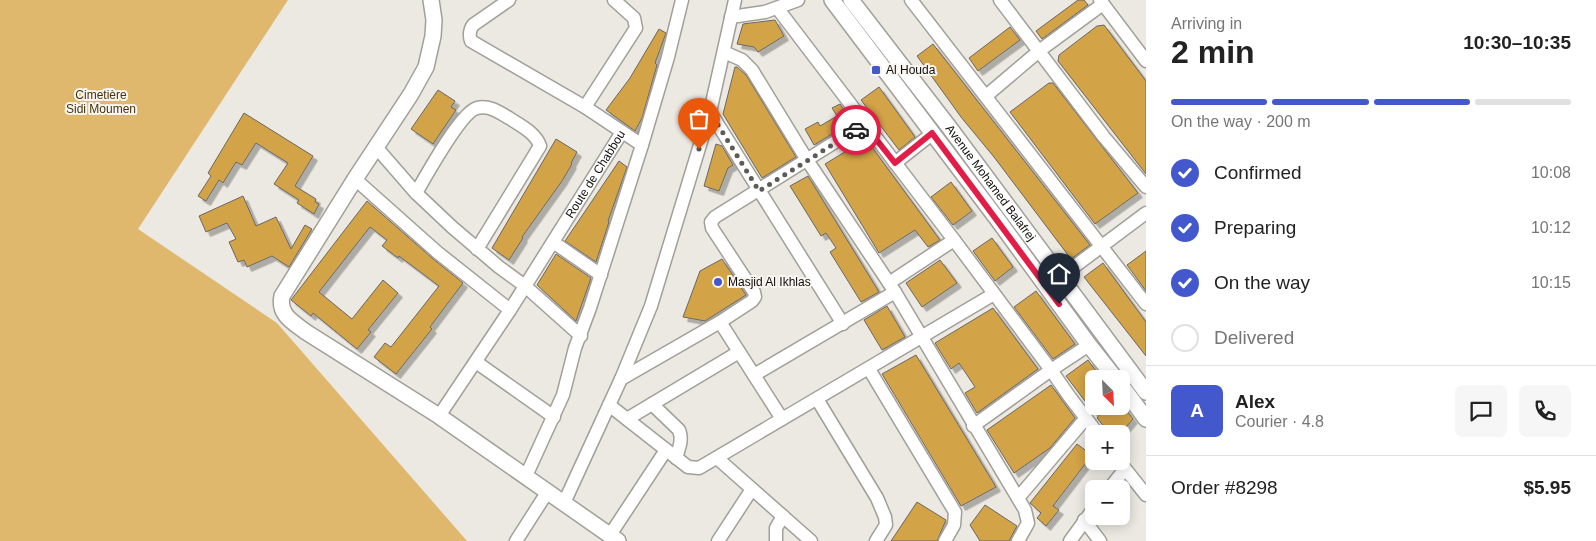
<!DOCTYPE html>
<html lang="en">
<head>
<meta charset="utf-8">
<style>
  :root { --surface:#fff; --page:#f6f6f6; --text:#222; --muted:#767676; --line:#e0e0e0; --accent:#4258cc }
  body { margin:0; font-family:Arial,sans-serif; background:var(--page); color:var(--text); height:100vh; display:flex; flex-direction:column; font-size:19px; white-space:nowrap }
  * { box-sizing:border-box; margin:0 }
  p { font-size:16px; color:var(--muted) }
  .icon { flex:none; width:28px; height:28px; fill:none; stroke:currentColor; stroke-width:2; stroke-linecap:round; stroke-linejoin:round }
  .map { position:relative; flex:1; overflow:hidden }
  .sheet { display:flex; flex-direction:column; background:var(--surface); width:450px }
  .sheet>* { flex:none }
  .needle { width:32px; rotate:156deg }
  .tools { position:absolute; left:1085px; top:370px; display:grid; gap:10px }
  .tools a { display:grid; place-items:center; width:45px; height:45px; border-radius:8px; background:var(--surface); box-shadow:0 2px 12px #0003; font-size:25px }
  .pin { position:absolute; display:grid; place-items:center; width:42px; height:42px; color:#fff; margin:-51px -21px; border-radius:50% 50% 50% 0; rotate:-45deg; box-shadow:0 0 5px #0007 }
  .pin .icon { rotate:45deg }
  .courier { position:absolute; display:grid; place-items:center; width:50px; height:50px; margin:-25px; border:4px solid #e11d48; border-radius:50%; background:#fff; color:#222; box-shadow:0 1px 6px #0007 }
  .headline em { font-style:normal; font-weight:600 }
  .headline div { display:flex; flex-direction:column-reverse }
  .headline { display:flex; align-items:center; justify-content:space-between; height:85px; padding:0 25px }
  h1 { font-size:32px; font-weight:600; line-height:38px }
  .bar { display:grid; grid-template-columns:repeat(4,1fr); gap:8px 5px; align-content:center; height:60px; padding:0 25px }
  .bar i { height:6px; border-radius:4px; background:var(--line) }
  .bar .current { background:var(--accent) }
  .bar p { grid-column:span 4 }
  .line { display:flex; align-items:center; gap:12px; padding:0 25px; border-top:1px solid var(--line) }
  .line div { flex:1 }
  .round { display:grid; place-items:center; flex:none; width:52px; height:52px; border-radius:8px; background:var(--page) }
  ol { padding:0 25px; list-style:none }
  li { display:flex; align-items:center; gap:15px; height:55px }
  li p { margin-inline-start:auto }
  li .icon { padding:5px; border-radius:50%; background:var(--accent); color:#fff; stroke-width:4 }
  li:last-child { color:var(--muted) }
  li i { width:28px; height:28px; border:2px solid var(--line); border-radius:50% }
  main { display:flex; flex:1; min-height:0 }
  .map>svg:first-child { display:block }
  .green { fill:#e0b86d }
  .building { fill:#d2a346; stroke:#6a6763; filter:url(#shadow) }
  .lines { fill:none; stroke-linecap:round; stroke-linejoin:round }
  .minor-casing { stroke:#a29f99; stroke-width:15 }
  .tertiary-casing { stroke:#a29f99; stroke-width:18 }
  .minor { stroke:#fff; stroke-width:12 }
  .tertiary { stroke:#fff; stroke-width:15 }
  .done { stroke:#5c5b57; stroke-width:5; stroke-dasharray:0 9 }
  .route { stroke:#e11d48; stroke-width:6 }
  .poi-dot { fill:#4258cc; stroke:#f9f6f1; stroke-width:2 }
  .labels { text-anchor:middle; stroke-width:4; stroke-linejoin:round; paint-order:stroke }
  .poi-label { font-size:12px; fill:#0f0e0c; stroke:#f9f6f1; text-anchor:start }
  .park-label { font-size:12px; fill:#46330b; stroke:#f9f6f1 }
  .street-label { font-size:12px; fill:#0f0e0c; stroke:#f9f6f1 }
</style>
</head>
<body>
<main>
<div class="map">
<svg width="1146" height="541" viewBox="0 0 1146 541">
  <defs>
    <filter id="shadow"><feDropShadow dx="4.5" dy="4.5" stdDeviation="0" flood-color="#0004"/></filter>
  </defs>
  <rect width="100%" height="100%" fill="#ece9e3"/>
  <polygon class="green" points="0,0 288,0 138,229 277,323 467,541 0,541"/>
  <g class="building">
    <polygon points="1078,0 1084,0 1088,5 1042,39 1036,31"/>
    <polygon points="775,20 784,36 758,52 754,47 737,44 743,24"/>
    <polygon points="1104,25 1146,81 1146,174 1058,61 1059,55 1097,26"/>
    <polygon points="1010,27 1020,40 978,71 969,58"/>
    <polygon points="659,29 666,33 655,63 657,65 642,118 635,131 606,110 630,78"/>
    <polygon points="933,44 1090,245 1071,259 994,157 961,117 917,56"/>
    <polygon points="735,67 737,67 746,75 796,157 762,178 723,114"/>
    <polygon points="1049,83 1053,83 1138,193 1095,224 1010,112"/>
    <polygon points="879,87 915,137 899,150 861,100"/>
    <polygon points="438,90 455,101 451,107 456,110 433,144 411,129"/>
    <polygon points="840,104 852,122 814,145 805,129 818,122 820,126 837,116 832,108"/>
    <polygon points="244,113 313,156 295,186 316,199 315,202 319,204 314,214 297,203 299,200 274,184 288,163 256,143 242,165 236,162 223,183 219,180 206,201 198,196 211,176 208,173"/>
    <polygon points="556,139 577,152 571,163 572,164 562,181 522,237 523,238 509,260 492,248"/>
    <polygon points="866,139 940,240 928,247 915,230 879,253 825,164"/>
    <polygon points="716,144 722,146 733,165 728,168 719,191 704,186"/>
    <polygon points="619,161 627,167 608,221 609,222 596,262 565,241"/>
    <polygon points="808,176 879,292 861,302 830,252 836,248 826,233 821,236 790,186"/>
    <polygon points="951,182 972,211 953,225 931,197"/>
    <polygon points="243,196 256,226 276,217 291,249 305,225 312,229 289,267 272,256 247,267 244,260 238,262 229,242 236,239 227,223 206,232 199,216"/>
    <polygon points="367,201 432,258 463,283 430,327 432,329 396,374 374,357 385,343 391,347 439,286 399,256 398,258 382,246 387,240 370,227 319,292 352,319 383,280 398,293 368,330 371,332 357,349 313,313 311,316 291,300"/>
    <polygon points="992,238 1013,267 995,281 973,251"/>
    <polygon points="1146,251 1146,291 1127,265"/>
    <polygon points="556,254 591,278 576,321 537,285"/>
    <polygon points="722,259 746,295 705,321 683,317 700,271"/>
    <polygon points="940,260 957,283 922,307 906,283"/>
    <polygon points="1103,263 1146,322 1146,356 1084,277"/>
    <polygon points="1036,291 1075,344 1053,359 1014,307"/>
    <polygon points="887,306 905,337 882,350 864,320"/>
    <polygon points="993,308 1038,369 977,413 965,393 975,387 959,363 951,369 935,343"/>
    <polygon points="916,355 996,487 961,506 882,374"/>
    <polygon points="1088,360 1102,379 1094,379 1094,413 1066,376"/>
    <polygon points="1051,385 1075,418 1050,448 1014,473 987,430"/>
    <polygon points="1106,406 1123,406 1133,419 1120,434 1110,434 1097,418"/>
    <polygon points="1077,444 1092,455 1053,506 1059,510 1046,526 1037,518 1041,513 1030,503"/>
    <polygon points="917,502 946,520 937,541 891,541"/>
    <polygon points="985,505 1017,526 1009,541 980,541 970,525"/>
  </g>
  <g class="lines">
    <defs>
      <g id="minor">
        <path d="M509 0 473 25C469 31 469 35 471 41L585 107 642 145"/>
        <polyline points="911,0 1146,304"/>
        <polyline points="1000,0 1104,137 1146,187"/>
        <polyline points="1100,0 1146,61"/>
        <polyline points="778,9 954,240 1051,370 1069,396 1098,434"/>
        <polyline points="731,17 765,12 798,0"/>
        <polyline points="724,52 742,60 752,70 807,160 895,292 1025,510 1028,523 1018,541"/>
        <polyline points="986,96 1039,51 1103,4"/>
        <polyline points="585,107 636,28 634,18 614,0"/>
        <polyline points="710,112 843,324"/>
        <polyline points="376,147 416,193 452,227 499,267 525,286 581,336"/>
        <polyline points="895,163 933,133"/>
        <polyline points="355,179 437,252 510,310"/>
        <path d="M416 193C426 176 461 112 477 108 489 105 499 112 509 118 520 125 536 133 540 146L477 249"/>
        <polyline points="553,242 601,275"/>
        <polyline points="889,283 954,240"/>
        <polyline points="1047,287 1146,213"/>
        <polyline points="720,322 782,419"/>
        <polyline points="476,362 554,417"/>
        <polyline points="869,369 955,512 954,525 945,541"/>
        <polyline points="754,375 895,292"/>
        <polyline points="621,379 720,322 752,301 755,297 754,292 712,228 711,222 715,217 864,124"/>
        <polyline points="817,399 877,498 885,517 886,525 876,541"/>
        <path d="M652 404 679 430C683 440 679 448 676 458"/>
        <polyline points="609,405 688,467 699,468 994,294"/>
        <path id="s1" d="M439 416 510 310 622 132"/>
        <polyline points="627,419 739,352"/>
        <polyline points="973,426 1051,370 1089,345"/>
        <polyline points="717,458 811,541"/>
        <polyline points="1119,461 1146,495"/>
        <polyline points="526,476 563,395 575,348 590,308 642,145 668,57 682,0"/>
        <polyline points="1109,489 1125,469"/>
        <polyline points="1018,498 1086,418"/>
        <polyline points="564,503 621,379 651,306 710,112 735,0"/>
        <polyline points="1084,520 1100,541"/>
        <polyline points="610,535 666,450"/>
        <polyline points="516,541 548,491"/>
        <polyline points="718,541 752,489"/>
        <polyline points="776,541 776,528 783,516"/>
        <polyline points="1070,541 1094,508"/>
      </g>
      <g id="tertiary">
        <path d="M431 0 434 20 433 36 426 67 411 94 355 179 282 296C278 315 293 322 306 332L439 416 618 541"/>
        <polyline points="832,0 998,220 1089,345 1116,379"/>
        <path id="s2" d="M851 0 949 127 1146 392"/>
        <polyline points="1121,385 1146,419"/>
      </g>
    </defs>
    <use href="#minor" class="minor-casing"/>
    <use href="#tertiary" class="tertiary-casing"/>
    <use href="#minor" class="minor"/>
    <use href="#tertiary" class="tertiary"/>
  </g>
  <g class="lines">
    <polyline class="done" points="699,149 710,112 759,191 856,130"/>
    <polyline class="route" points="856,130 864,124 895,163 932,133 1059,304"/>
  </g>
  <g class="poi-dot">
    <rect x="871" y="65" width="10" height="10" rx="2.5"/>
    <circle cx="718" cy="282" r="5"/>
  </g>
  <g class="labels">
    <g class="poi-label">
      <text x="886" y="74">Al Houda</text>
      <text x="728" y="286">Masjid Al Ikhlas</text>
    </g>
    <g class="park-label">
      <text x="101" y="99">Cimetière<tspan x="101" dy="14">Sidi Moumen</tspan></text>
    </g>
    <g class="street-label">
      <text dy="4" stroke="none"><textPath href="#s1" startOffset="288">Route de Chabbou</textPath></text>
      <text dy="4" stroke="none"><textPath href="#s2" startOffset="230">Avenue Mohamed Balafrej</textPath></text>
    </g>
  </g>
</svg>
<div class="tools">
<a><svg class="needle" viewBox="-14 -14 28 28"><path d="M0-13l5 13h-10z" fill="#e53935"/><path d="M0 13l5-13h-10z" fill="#767676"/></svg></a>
<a>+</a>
<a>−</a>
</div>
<div class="pin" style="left:699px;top:149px;background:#ea580c"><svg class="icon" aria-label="bag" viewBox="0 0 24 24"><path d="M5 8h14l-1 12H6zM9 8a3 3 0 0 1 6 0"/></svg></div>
<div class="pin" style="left:1059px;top:304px;background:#1f2937"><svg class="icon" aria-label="home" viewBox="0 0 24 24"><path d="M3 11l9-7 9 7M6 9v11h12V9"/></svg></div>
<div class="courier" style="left:856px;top:130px"><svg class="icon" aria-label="car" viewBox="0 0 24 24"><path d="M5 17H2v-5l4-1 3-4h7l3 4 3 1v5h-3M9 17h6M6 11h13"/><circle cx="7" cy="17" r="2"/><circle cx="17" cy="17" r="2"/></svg></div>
</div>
<section class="sheet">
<div class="headline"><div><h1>2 min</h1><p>Arriving in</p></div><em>10:30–10:35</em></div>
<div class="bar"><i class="current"></i><i class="current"></i><i class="current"></i><i></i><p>On the way · 200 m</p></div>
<ol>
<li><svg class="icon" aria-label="check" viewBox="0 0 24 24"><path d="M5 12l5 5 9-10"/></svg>Confirmed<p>10:08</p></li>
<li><svg class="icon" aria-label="check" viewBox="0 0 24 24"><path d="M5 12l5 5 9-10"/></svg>Preparing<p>10:12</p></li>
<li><svg class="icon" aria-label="check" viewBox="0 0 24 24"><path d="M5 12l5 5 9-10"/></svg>On the way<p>10:15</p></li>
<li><i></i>Delivered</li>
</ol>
<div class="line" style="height:90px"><b class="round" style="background:var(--accent);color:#fff">A</b><div><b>Alex</b><p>Courier · 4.8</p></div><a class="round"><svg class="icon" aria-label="chat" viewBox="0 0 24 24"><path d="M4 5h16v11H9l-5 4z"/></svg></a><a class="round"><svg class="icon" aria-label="phone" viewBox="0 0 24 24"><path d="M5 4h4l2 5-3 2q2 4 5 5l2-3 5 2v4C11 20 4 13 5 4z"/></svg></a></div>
<div class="line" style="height:65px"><div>Order #8298</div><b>$5.95</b></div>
</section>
</main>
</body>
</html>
